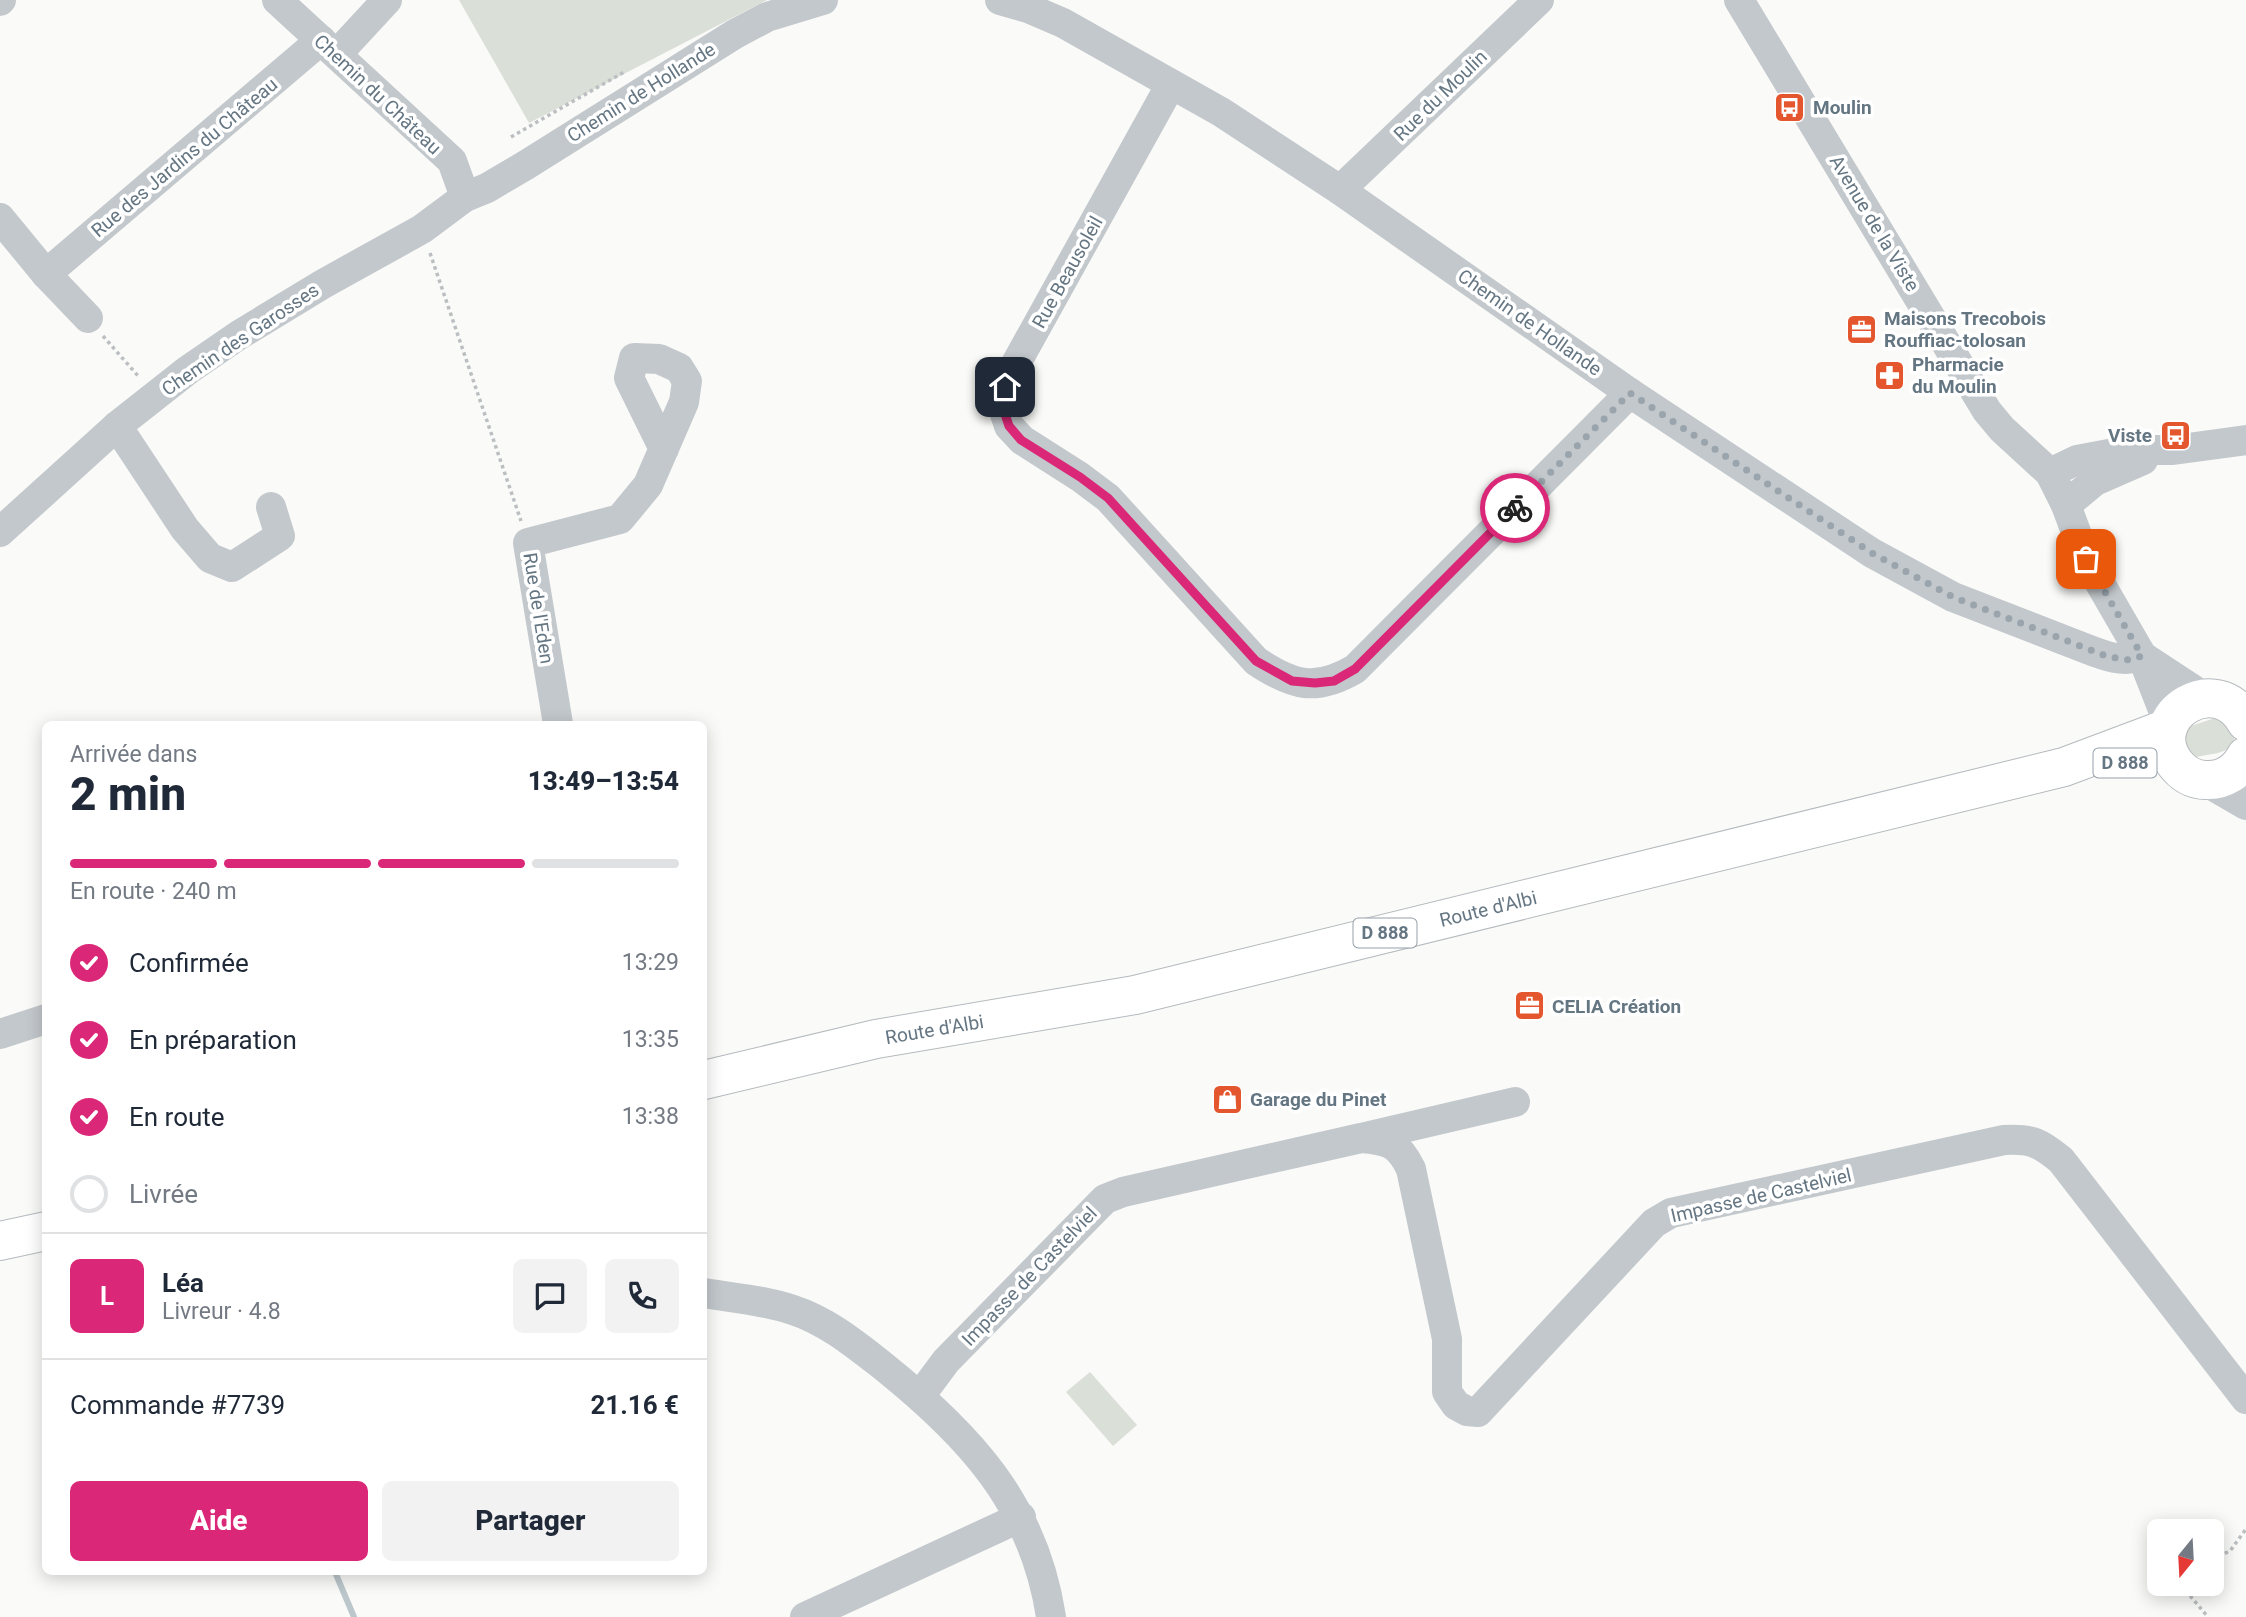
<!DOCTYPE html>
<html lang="fr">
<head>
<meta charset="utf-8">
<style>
  :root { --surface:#fff; --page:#f2f2f3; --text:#1f2937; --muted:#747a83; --line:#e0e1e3; --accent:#db2777 }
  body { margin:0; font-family:Roboto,sans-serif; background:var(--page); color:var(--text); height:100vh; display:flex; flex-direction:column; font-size:26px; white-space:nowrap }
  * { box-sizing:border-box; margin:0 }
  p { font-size:23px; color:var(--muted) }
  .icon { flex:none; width:38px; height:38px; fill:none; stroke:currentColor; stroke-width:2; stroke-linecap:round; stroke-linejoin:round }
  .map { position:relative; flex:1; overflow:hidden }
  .drawer { position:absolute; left:42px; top:721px; width:665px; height:854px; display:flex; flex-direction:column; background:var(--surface); border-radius:10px; box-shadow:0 4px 18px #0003 }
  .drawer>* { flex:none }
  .needle { width:46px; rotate:198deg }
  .buttons { position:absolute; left:2147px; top:1519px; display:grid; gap:14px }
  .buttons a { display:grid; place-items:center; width:77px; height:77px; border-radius:10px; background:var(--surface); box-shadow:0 4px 18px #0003; font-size:35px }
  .pin { position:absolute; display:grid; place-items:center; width:60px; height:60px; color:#fff; margin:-30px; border-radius:14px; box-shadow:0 4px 10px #0006 }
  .courier { position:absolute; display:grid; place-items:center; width:70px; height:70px; margin:-35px; border:5px solid #db2777; border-radius:50%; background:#fff; color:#222; box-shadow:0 2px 9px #0007 }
  .head em { font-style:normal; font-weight:800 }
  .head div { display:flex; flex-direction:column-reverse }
  .head { display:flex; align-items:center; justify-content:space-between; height:119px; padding:0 28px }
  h1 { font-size:46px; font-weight:800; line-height:52px }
  .bar { display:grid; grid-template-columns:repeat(4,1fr); gap:10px 7px; align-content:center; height:84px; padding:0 28px }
  .bar i { height:9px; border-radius:5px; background:var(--line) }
  .bar .active { background:var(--accent) }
  .bar p { grid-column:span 4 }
  .line { display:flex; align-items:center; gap:18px; padding:0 28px; border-top:2px solid var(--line) }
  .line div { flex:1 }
  .round { display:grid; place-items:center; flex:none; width:74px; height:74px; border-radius:10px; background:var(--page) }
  ol { padding:0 28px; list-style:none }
  li { display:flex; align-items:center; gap:21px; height:77px }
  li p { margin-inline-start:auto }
  li .icon { padding:7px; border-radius:50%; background:var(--accent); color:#fff; stroke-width:4 }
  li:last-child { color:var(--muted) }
  li i { width:38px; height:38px; border:4px solid var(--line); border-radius:50% }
  .button { display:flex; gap:14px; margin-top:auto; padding:14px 28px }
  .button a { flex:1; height:80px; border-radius:10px; background:var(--accent); color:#fff; font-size:28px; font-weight:800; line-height:80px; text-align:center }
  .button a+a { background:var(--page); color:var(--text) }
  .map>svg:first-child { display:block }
  .green { fill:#dadfd7 }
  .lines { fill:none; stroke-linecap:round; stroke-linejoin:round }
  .stream { stroke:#bbc7cb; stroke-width:6 }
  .major-casing { stroke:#b5babe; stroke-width:40 }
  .path { stroke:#bbbfc2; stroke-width:3.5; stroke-dasharray:3.5 3.5; stroke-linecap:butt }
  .minor { stroke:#c3c8cc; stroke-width:30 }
  .major { stroke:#fff; stroke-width:38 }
  .done { stroke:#99a4ac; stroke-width:7; stroke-dasharray:0 12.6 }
  .route { stroke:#db2777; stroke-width:9 }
  .labels { text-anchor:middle; stroke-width:7; stroke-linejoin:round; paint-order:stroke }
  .shield { fill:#fff; stroke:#939fa8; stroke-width:2 }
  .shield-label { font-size:18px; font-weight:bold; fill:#657683 }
  .street-label { font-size:19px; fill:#657683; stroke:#fff }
  .poi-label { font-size:19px; font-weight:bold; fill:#657683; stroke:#fff; text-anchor:start }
</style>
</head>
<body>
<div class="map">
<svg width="2246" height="1617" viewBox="0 0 2246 1617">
  <rect width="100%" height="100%" fill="#fafaf8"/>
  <g class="green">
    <polygon points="459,0 767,0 529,123"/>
    <polygon points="2215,718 2233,729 2235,747 2218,753 2190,758 2185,751 2185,728"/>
    <polygon points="1090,1372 1137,1425 1113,1446 1066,1392"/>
  </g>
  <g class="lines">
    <polyline class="stream" points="335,1572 354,1617"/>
    <defs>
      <g id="major">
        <path d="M2246 722C2217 669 2142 715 2174 762 2182 773 2193 780 2206 780 2224 781 2238 771 2246 756"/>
        <path id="s1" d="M704 1080 876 1039 1135 995 2064 767 2168 728"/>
        <polyline points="0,1241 46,1231"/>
      </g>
    </defs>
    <use href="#major" class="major-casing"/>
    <g class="path">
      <polyline points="511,137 624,72"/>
      <polyline points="430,253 521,521"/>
      <polyline points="103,336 139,377"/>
      <polyline points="2212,1559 2230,1551 2246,1529"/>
      <polyline points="2189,1584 2186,1591 2208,1617"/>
    </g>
    <g class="minor">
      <polyline points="277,0 452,161 465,197"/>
      <path d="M1000 0 1028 8 1063 23 1221 112 1340 190 1630 393 1872 553 1953 597 2087 649C2105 656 2123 663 2142 656"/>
      <polyline points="1739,0 1987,411 2002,429 2050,473 2066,505 2086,559 2142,656 2169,725"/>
      <polyline points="0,1 1,0"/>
      <polyline points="337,54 387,0"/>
      <path d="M1171 84 1013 369 1005 387 1002 405 1009 426 1022 440 1080 477 1108 498 1256 661C1293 686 1316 692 1355 669L1630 393"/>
      <polyline points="1340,190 1539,0"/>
      <polyline points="0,218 46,274 321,40"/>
      <polyline points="46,274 88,318"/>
      <polyline points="117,426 185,529 210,558 232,567 280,536 271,507"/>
      <polyline points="2050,473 2077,460 2130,450 2173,450 2246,440"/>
      <polyline points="2066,505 2095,481 2143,460"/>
      <polyline points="0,532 117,426 188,370 239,335 323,284 422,229 465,197 487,188 526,165 735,34 767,17 823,0"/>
      <polyline points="2142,656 2206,698"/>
      <polyline points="558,724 528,543 620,519 648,485 684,402 687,381 679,368 659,359 634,358 629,378 664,449"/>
      <polyline points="2203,780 2246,805"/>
      <polyline points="0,1034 46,1019"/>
      <polyline points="1365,1137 1515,1102"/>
      <path d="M704 1293C733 1298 764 1300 793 1310 827 1321 856 1345 883 1366 969 1435 1034 1504 1051 1617"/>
      <path d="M920 1396 946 1361 1105 1199 1123 1192 1361 1138C1389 1140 1399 1144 1411 1169L1447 1339V1392L1456 1405 1467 1411 1478 1412 1654 1223 1671 1213 2004 1140C2031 1138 2040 1143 2061 1160L2246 1399"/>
      <polyline points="805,1617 1021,1517"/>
    </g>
    <use href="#major" class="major"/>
  </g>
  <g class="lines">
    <polyline class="done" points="1515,508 1630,393 1872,553 1953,597 2109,657 2130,660 2142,656 2086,559"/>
    <polyline class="route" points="1005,387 1002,405 1009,426 1021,440 1080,477 1108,498 1256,661 1292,681 1315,683 1334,681 1355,669 1515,508"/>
  </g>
  <defs>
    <symbol id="bus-square" viewBox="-11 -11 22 22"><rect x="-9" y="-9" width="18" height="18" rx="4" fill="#e4572e" stroke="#fff"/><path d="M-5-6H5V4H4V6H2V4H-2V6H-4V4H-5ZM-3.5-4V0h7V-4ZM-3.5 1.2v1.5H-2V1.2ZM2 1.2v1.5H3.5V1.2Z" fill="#fff"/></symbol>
    <symbol id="office-square" viewBox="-11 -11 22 22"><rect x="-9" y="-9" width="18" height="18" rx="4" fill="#e4572e" stroke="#fff"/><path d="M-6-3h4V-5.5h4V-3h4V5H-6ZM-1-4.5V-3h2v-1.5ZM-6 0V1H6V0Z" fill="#fff"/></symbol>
    <symbol id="pharmacy-square" viewBox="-11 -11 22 22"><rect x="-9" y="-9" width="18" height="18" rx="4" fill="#e4572e" stroke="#fff"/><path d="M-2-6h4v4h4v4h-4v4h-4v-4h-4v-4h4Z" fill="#fff"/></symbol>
    <symbol id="shop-square" viewBox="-11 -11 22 22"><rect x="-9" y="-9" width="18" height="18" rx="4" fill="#e4572e" stroke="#fff"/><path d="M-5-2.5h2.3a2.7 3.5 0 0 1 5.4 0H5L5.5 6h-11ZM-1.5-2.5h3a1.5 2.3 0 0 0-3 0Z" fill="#fff"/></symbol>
  </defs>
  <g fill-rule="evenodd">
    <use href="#bus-square" x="1772" y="90" width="35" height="35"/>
    <use href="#office-square" x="1844" y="312" width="35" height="35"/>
    <use href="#pharmacy-square" x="1872" y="358" width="35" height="35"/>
    <use href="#bus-square" x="2158" y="418" width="35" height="35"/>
    <use href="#office-square" x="1512" y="988" width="35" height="35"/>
    <use href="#shop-square" x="1210" y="1082" width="35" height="35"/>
  </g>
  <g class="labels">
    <g class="shield">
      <rect x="2093.5" y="748.5" width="63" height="29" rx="5"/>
      <rect x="1353.5" y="918.5" width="63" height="29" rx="5"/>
    </g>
    <g class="shield-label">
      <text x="2125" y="769">D 888</text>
      <text x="1385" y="939">D 888</text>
    </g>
    <g class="street-label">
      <text transform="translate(641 92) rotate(-32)" y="7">Chemin de Hollande</text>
      <text transform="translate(378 94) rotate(43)" y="7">Chemin du Château</text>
      <text transform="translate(1440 95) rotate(-44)" y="7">Rue du Moulin</text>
      <text transform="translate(184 157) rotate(-40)" y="7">Rue des Jardins du Château</text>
      <text transform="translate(1875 223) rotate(59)" y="7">Avenue de la Viste</text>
      <text transform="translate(1067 272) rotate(-61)" y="7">Rue Beausoleil</text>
      <text transform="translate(1530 322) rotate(35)" y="7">Chemin de Hollande</text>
      <text transform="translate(240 339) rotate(-34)" y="7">Chemin des Garosses</text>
      <text transform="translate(539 608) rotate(81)" y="7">Rue de l'Eden</text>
      <text dy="7" stroke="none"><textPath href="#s1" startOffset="803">Route d'Albi</textPath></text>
      <text dy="7" stroke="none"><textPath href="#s1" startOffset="236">Route d'Albi</textPath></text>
      <text transform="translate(1761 1195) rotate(-13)" y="7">Impasse de Castelviel</text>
      <text transform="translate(1029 1276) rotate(-46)" y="7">Impasse de Castelviel</text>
    </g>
    <g class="poi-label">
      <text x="1813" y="114">Moulin</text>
      <text x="1884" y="325">Maisons Trecobois<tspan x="1884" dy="22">Rouffiac-tolosan</tspan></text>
      <text x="1912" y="371">Pharmacie<tspan x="1912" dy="22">du Moulin</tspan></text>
      <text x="2152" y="442" text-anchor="end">Viste</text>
      <text x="1552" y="1013">CELIA Création</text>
      <text x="1250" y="1106">Garage du Pinet</text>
    </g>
  </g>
</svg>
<div class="buttons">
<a><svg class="needle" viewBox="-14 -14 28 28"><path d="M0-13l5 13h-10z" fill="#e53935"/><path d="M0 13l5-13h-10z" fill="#747a83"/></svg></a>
</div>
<div class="pin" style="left:2086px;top:559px;background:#ea580c"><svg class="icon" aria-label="bag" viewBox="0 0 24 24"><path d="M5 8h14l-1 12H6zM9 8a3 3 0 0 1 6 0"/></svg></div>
<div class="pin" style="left:1005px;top:387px;background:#1f2937"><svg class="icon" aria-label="home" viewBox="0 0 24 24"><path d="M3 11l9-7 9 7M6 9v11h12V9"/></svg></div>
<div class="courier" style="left:1515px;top:508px"><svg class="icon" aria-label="bike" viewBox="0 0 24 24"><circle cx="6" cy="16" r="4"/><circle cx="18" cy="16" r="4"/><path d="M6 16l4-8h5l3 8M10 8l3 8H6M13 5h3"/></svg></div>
<section class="drawer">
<div class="head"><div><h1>2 min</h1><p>Arrivée dans</p></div><em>13:49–13:54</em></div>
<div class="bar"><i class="active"></i><i class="active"></i><i class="active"></i><i></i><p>En route · 240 m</p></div>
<ol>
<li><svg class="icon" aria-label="check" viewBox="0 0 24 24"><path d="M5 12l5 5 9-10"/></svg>Confirmée<p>13:29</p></li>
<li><svg class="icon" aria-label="check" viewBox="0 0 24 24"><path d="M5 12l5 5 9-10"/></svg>En préparation<p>13:35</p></li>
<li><svg class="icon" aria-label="check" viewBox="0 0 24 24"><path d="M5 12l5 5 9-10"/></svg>En route<p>13:38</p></li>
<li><i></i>Livrée</li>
</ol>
<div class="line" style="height:126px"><b class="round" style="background:var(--accent);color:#fff">L</b><div><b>Léa</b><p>Livreur · 4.8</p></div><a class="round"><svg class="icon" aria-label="chat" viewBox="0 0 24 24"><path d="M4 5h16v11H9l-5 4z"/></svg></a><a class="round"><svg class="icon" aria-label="phone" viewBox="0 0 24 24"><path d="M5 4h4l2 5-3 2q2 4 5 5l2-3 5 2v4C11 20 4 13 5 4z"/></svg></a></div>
<div class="line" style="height:91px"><div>Commande #7739</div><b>21.16 €</b></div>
<div class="button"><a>Aide</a><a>Partager</a></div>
</section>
</div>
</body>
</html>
